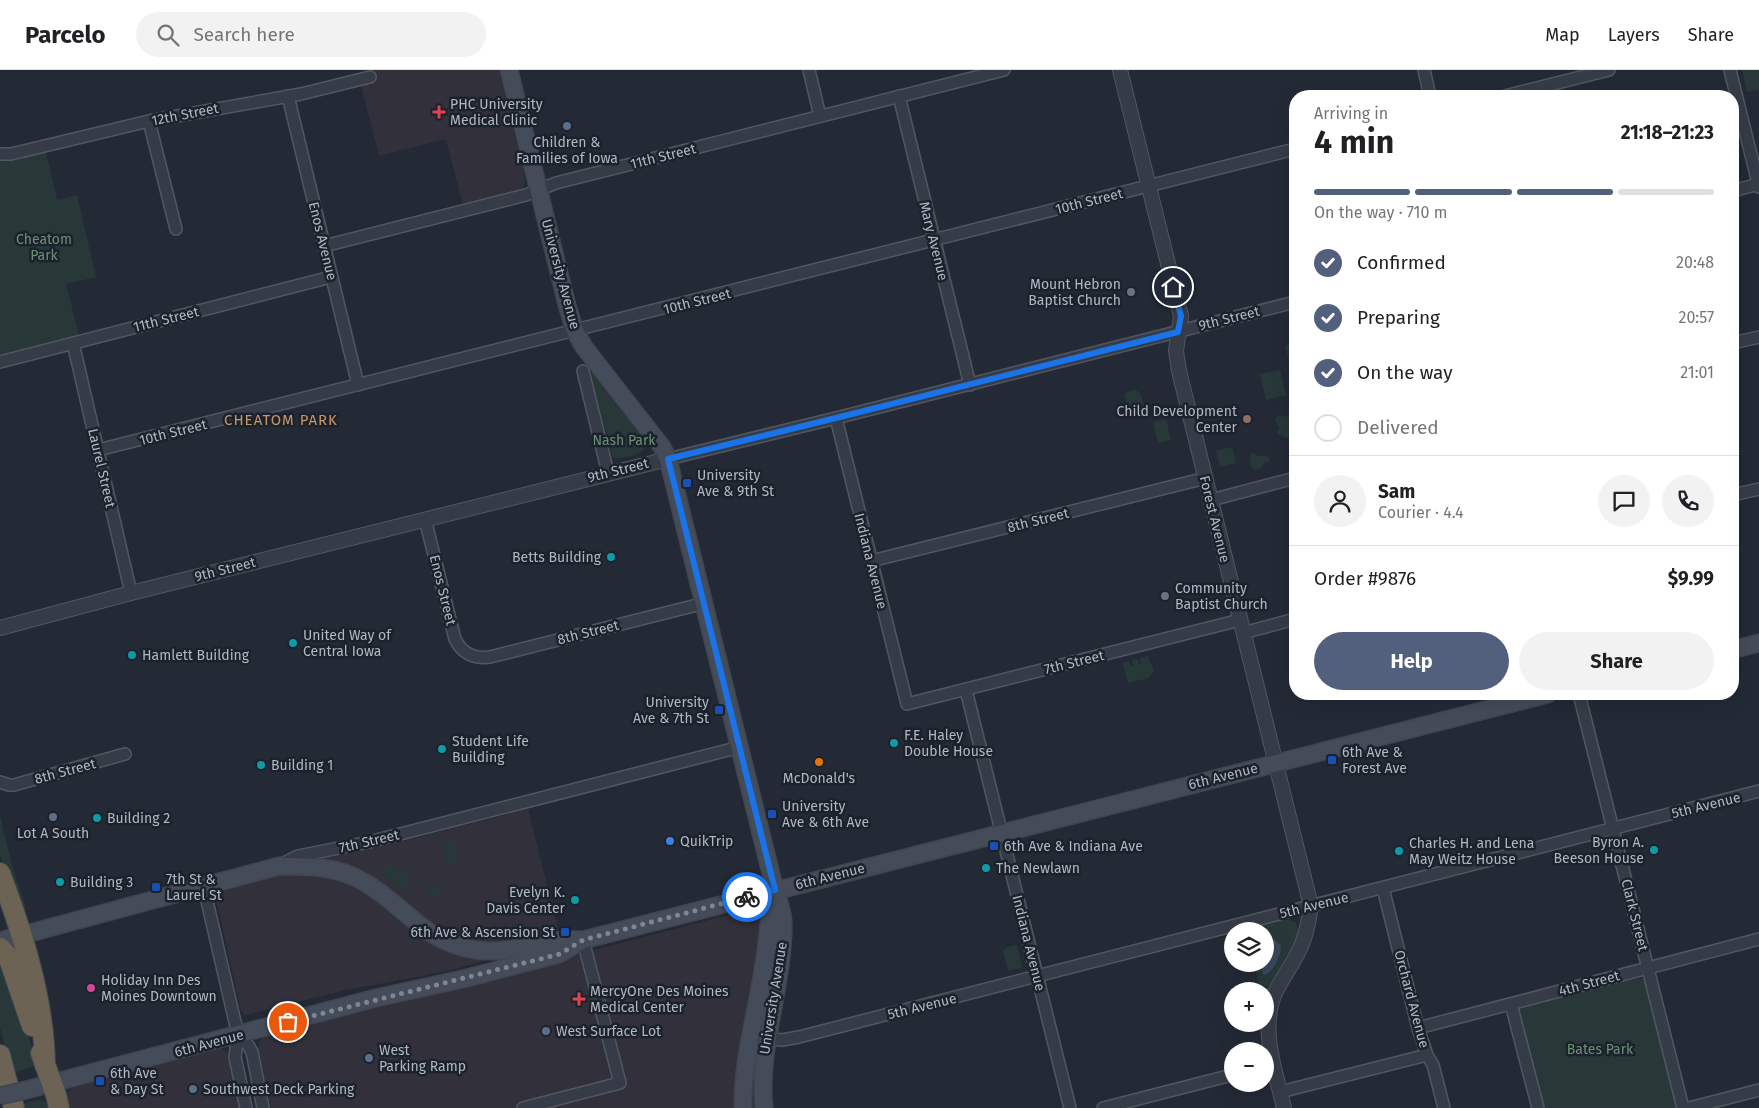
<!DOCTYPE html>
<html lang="en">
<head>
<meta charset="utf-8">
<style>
  :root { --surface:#fff; --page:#f2f2f2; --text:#202124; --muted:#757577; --line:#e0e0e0; --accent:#52607e }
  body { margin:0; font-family:"Fira Sans",sans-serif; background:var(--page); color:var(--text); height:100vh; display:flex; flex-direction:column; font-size:19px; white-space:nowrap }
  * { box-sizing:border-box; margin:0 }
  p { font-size:16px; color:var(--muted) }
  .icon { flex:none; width:28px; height:28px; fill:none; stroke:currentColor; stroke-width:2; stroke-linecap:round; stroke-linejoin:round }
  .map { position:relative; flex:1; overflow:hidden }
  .sheet { position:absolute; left:1289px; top:20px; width:450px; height:610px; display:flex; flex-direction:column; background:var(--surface); border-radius:20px; box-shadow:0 5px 20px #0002 }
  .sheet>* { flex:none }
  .controls { position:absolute; left:1224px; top:852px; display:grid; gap:10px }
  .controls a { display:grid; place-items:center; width:50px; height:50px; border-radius:50%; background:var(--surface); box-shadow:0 5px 20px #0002; font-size:25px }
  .pin { position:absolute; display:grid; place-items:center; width:42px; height:42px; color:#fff; margin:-21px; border:2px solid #fff; border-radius:50%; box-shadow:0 1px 5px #0007 }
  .courier { position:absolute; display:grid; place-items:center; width:50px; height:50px; margin:-25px; border:4px solid #1a73e8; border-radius:50%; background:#fff; color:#222; box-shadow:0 1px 6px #0007 }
  .headline em { font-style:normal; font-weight:700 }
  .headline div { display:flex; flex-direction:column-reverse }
  .headline { display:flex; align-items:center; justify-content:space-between; height:85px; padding:0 25px }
  h1 { font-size:32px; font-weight:700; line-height:38px }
  .bar { display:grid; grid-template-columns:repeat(4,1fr); gap:8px 5px; align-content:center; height:60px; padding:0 25px }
  .bar i { height:6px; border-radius:4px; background:var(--line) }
  .bar .selected { background:var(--accent) }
  .bar p { grid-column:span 4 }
  .line { display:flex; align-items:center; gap:12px; padding:0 25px; border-top:1px solid var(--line) }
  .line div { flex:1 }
  .round { display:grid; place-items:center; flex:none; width:52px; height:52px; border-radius:26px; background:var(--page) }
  ol { padding:0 25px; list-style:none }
  li { display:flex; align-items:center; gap:15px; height:55px }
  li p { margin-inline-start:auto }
  li .icon { padding:5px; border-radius:50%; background:var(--accent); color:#fff; stroke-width:4 }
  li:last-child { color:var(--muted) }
  li i { width:28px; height:28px; border:2px solid var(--line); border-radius:50% }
  .button { display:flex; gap:10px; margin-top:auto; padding:10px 25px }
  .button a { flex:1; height:58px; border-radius:30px; background:var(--accent); color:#fff; font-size:20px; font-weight:700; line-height:58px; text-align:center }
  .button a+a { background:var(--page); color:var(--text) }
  header { display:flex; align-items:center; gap:30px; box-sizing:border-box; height:70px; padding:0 25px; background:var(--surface); border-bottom:1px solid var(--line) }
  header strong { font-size:24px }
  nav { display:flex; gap:28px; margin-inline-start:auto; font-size:18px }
  .search { width:350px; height:45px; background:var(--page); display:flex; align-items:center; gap:12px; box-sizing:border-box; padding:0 18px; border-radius:28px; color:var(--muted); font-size:19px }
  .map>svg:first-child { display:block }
  .medical { fill:#32313b }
  .green { fill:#283839 }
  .water { fill:#3a485d }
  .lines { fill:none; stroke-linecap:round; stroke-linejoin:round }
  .minor-casing { stroke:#515761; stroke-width:14 }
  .tertiary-casing { stroke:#515761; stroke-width:16 }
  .secondary-casing { stroke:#404650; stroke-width:19 }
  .motorway-casing { stroke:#414751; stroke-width:22 }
  .minor { stroke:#363c47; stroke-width:11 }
  .tertiary { stroke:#363c47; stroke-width:14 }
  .secondary { stroke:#454c59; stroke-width:16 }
  .motorway { stroke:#6c6354; stroke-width:20 }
  .secondary-bridge-casing { stroke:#404650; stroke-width:19; stroke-linecap:butt }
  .secondary-bridge { stroke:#454c59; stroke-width:16 }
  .done { stroke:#7f8692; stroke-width:5; stroke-dasharray:0 9 }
  .route { stroke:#1a73e8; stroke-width:6 }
  .health-dot { fill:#e0444e; stroke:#1c222b; stroke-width:2 }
  .service-dot { fill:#5c6f8a; stroke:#1c222b; stroke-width:2 }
  .worship-dot { fill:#6b7280; stroke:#1c222b; stroke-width:2 }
  .education-dot { fill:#8d6e63; stroke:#1c222b; stroke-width:2 }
  .transit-dot { fill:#1a4fb4; stroke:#1c222b; stroke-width:2 }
  .culture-dot { fill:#0f9aa8; stroke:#1c222b; stroke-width:2 }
  .food-dot { fill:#e8710a; stroke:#1c222b; stroke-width:2 }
  .shop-dot { fill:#3f7fe0; stroke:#1c222b; stroke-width:2 }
  .hotel-dot { fill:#d1479c; stroke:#1c222b; stroke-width:2 }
  .labels { text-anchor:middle; stroke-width:5; stroke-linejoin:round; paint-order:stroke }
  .poi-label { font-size:14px; fill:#b1b7c3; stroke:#1c222b; text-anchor:start }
  .street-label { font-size:14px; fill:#b1b7c3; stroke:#1c222b }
  .park-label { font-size:14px; fill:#6b9175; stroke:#1c222b }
  .neighbourhood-label { font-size:15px; letter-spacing:1px; fill:#c79568; stroke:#1c222b }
</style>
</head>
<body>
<header>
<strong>Parcelo</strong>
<div class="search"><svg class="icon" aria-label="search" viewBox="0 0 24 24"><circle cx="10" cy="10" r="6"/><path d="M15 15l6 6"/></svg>Search here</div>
<nav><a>Map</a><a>Layers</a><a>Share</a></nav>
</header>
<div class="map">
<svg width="1759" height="1038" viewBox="0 0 1759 1038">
  <rect width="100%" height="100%" fill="#232a36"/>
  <g class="medical">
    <polygon points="372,0 499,0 524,102 524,117 520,120 463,135 446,69 379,86 361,15 375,12"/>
    <polygon points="528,739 559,863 523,872 481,874 453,867 303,789 385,776"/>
    <polygon points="287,803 334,806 495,888 452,900 342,921 245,945 241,941 215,824 220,820"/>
    <polygon points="747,840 756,842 762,850 737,1038 271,1038 257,978 259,972 264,967"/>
    <polygon points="219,979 224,980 229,986 241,1038 68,1038 66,1025 72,1018"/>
  </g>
  <g class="green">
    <polygon points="1742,0 1759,0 1759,20 1747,22"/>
    <polygon points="46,82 57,130 77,125 96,207 66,214 79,266 0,286 0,91 11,91"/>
    <polygon points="1294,274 1295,289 1289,291 1285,276"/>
    <polygon points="1280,300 1286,325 1266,330 1260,304"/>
    <path d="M592 303 644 369 646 376C642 385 622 390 613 387L612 385 591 305Z"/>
    <polygon points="1134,320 1140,322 1146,342 1127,346 1127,336 1124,325 1127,322"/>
    <polygon points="1291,342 1293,342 1295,346 1291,350 1294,357 1291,360 1291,366 1287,368 1278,364 1277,362 1279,359 1275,350 1279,345 1287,347"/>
    <polygon points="1166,349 1171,370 1158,373 1153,352"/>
    <polygon points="1232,377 1236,393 1220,397 1216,381"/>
    <polygon points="1253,383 1257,386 1268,386 1270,391 1263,393 1263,396 1258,399 1253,399 1249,392 1251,390 1250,384"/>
    <polygon points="1148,586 1154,601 1148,608 1128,613 1123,593 1129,591 1131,596 1133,596 1132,590 1138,589 1139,594 1141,594 1140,588"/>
    <polygon points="0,746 12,795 27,840 15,828 0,785"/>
    <polygon points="455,770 460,790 446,794 441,774"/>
    <polygon points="390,792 413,809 404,820 381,803"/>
    <polygon points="432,814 442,818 437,829 427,825"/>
    <polygon points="1286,849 1295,852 1299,861 1293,878 1271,916 1268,919 1263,919 1259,915 1254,894 1265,894 1265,861 1238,861"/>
    <polygon points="1017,875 1022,898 1008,901 1003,880 1007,877"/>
    <polygon points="0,886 3,889 35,987 34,996 12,1004 0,957"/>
    <polygon points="1635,908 1642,909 1647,916 1677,1038 1542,1038 1517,938"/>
    <polygon points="752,993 758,994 759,1038 749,1038"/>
    <polygon points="39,1030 45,1032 49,1038 21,1038 20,1034"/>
  </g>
  <path class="water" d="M1274 869 1281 875C1281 885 1275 900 1265 905L1263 904 1261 894H1265V871Z"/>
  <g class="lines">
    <defs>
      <g id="minor">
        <polyline points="809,0 820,46"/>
        <polyline points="1424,0 1430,26"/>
        <polyline points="1730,0 1759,117"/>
        <polyline points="288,26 358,315"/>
        <polyline points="899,26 970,315"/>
        <polyline points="1505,26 1609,0"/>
        <polyline points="149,51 176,159"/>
        <polyline points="0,84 11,84 149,51 301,24 370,7"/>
        <polyline points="1732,121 1759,114"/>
        <polyline points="324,176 526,125 556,113 1004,0"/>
        <polyline points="73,273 131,523"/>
        <polyline points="1732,273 1759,267"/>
        <polyline points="0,292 331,207"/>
        <polyline points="583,301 608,403"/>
        <polyline points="836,348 907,634 1240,550"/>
        <polyline points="98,380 1295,79"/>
        <polyline points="668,389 836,348 1295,232"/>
        <polyline points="1732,425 1759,419"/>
        <polyline points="1211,430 1295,408"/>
        <path d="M425 449 455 569C462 584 475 589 490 587L705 533"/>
        <polyline points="871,491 1206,408"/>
        <polyline points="1243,563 1295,549"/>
        <polyline points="966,620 1070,1038"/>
        <polyline points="1579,624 1683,1038"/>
        <polyline points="0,712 9,715 14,715 125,684"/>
        <polyline points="280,795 298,786 369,772 740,677"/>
        <polyline points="206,815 207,831 238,965 235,987 246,1038"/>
        <polyline points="1383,818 1418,958 1427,985 1433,995 1444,1038"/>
        <polyline points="1511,934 1538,1038"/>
        <polyline points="1418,958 1759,869"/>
        <polyline points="238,965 248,975 252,982 263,1038"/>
        <polyline points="762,968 782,970 799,967 1759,721"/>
        <polyline points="1280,1022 1427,985"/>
        <polyline points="523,1038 620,1013 583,870"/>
        <polyline points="1103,1038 1232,1005"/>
        <polyline points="1689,1038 1759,1020"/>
      </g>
      <g id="tertiary">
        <path d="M1120 0 1181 246 1176 281 1179 301 1311 836C1309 849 1307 862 1302 874 1295 893 1280 909 1273 928 1261 964 1276 1003 1284 1038"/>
        <polyline points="0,558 131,523 668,389"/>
      </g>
      <g id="secondary">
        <path d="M509 0 567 235 575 261 584 277 662 377 668 389 775 820C778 830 782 839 783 850 784 865 782 881 780 896 774 944 759 989 764 1038"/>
        <polyline points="1732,580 1759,573"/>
        <path d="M0 871 279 796C308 796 338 796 364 812 401 833 419 865 462 877 507 890 540 867 583 870"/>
        <polyline points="26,1020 376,928 467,908 559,884 583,870 1548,624"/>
        <path d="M743 1038C742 993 756 945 763 900 768 873 768 846 775 820"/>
      </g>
      <g id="motorway">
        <path d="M0 803C23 864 44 930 45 995"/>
        <polyline points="0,878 8,886 32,956"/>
        <polyline points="41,983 56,1025 59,1038"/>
        <polyline points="0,985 14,1038"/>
      </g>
    </defs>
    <use href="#minor" class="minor-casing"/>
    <use href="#tertiary" class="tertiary-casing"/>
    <use href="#secondary" class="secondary-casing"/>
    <use href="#motorway" class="motorway-casing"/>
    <use href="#minor" class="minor"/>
    <use href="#tertiary" class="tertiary"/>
    <use href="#secondary" class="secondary"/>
    <use href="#motorway" class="motorway"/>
    <defs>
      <polyline id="secondary-bridge" points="0,1026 26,1020"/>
    </defs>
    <use href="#secondary-bridge" class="secondary-bridge-casing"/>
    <use href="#secondary-bridge" class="secondary-bridge"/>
  </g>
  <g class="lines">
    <polyline class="done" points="288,952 560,884 583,870 747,827"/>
    <polyline class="route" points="747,827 775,820 668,389 836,348 1178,262 1181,246 1173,217"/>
  </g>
  <g class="health-dot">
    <path d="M436.5 34.5h5v5h5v5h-5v5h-5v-5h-5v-5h5z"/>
    <path d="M576.5 921.5h5v5h5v5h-5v5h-5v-5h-5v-5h5z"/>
  </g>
  <g class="service-dot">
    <circle cx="567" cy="56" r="5"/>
    <circle cx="53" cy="747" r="5"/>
    <circle cx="546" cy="961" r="5"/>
    <circle cx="369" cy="988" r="5"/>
    <circle cx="193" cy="1019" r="5"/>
  </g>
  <g class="worship-dot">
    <circle cx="1131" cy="222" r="5"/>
    <circle cx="1165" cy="526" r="5"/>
  </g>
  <circle class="education-dot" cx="1247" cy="349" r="5"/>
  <g class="transit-dot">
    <rect x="682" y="408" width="10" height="10" rx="2.5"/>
    <rect x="714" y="635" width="10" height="10" rx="2.5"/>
    <rect x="1327" y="685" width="10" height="10" rx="2.5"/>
    <rect x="767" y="739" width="10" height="10" rx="2.5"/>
    <rect x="989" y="771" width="10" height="10" rx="2.5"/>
    <rect x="151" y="812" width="10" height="10" rx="2.5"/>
    <rect x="560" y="857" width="10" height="10" rx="2.5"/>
    <rect x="95" y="1006" width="10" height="10" rx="2.5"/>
  </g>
  <g class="culture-dot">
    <circle cx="611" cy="487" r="5"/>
    <circle cx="293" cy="573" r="5"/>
    <circle cx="132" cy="585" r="5"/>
    <circle cx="894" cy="673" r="5"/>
    <circle cx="442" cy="679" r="5"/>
    <circle cx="261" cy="695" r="5"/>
    <circle cx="97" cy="748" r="5"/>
    <circle cx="1654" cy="780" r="5"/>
    <circle cx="1399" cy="781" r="5"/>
    <circle cx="986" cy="798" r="5"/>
    <circle cx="60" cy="812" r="5"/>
    <circle cx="575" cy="830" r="5"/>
  </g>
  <circle class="food-dot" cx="819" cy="692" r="5"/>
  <circle class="shop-dot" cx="670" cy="771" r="5"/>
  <circle class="hotel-dot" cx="91" cy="918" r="5"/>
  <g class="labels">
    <g class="poi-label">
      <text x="450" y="39">PHC University<tspan x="450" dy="16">Medical Clinic</tspan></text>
      <text x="567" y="77" text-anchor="middle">Children &amp;<tspan x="567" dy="16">Families of Iowa</tspan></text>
      <text x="1121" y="219" text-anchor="end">Mount Hebron<tspan x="1121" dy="16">Baptist Church</tspan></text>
      <text x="1237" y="346" text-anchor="end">Child Development<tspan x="1237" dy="16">Center</tspan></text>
      <text x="697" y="410">University<tspan x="697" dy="16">Ave &amp; 9th St</tspan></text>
      <text x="601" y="492" text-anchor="end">Betts Building</text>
      <text x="1175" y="523">Community<tspan x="1175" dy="16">Baptist Church</tspan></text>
      <text x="303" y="570">United Way of<tspan x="303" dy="16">Central Iowa</tspan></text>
      <text x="142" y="590">Hamlett Building</text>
      <text x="709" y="637" text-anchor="end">University<tspan x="709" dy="16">Ave &amp; 7th St</tspan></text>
      <text x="904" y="670">F.E. Haley<tspan x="904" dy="16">Double House</tspan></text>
      <text x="452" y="676">Student Life<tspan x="452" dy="16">Building</tspan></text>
      <text x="1342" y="687">6th Ave &amp;<tspan x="1342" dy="16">Forest Ave</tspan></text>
      <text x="271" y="700">Building 1</text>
      <text x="819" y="713" text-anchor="middle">McDonald's</text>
      <text x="782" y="741">University<tspan x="782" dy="16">Ave &amp; 6th Ave</tspan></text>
      <text x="107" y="753">Building 2</text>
      <text x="53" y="768" text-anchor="middle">Lot A South</text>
      <text x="680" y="776">QuikTrip</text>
      <text x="1644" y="777" text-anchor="end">Byron A.<tspan x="1644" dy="16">Beeson House</tspan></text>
      <text x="1409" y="778">Charles H. and Lena<tspan x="1409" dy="16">May Weitz House</tspan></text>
      <text x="1004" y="781">6th Ave &amp; Indiana Ave</text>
      <text x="996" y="803">The Newlawn</text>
      <text x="166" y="814">7th St &amp;<tspan x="166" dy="16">Laurel St</tspan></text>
      <text x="70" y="817">Building 3</text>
      <text x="565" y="827" text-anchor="end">Evelyn K.<tspan x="565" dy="16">Davis Center</tspan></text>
      <text x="555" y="867" text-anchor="end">6th Ave &amp; Ascension St</text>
      <text x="101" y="915">Holiday Inn Des<tspan x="101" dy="16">Moines Downtown</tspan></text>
      <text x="590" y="926">MercyOne Des Moines<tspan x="590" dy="16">Medical Center</tspan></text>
      <text x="556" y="966">West Surface Lot</text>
      <text x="379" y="985">West<tspan x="379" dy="16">Parking Ramp</tspan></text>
      <text x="110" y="1008">6th Ave<tspan x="110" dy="16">&amp; Day St</tspan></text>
      <text x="203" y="1024">Southwest Deck Parking</text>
    </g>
    <g class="street-label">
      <text transform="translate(185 44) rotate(-11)" y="5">12th Street</text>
      <text transform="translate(663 86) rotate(-14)" y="5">11th Street</text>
      <text transform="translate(1089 131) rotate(-14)" y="5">10th Street</text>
      <text transform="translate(323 171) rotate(76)" y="5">Enos Avenue</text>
      <text transform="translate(934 171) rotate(76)" y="5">Mary Avenue</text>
      <text transform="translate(561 204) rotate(75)" y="5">University Avenue</text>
      <text transform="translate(697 231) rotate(-14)" y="5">10th Street</text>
      <text transform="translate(1229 248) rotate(-14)" y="5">9th Street</text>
      <text transform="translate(166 249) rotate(-14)" y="5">11th Street</text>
      <text transform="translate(173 362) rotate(-14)" y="5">10th Street</text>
      <text transform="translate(102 398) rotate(77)" y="5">Laurel Street</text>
      <text transform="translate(618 400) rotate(-14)" y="5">9th Street</text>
      <text transform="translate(1215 449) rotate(76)" y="5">Forest Avenue</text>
      <text transform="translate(1038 450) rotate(-14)" y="5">8th Street</text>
      <text transform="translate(871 491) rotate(76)" y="5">Indiana Avenue</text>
      <text transform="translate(225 499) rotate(-14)" y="5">9th Street</text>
      <text transform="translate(443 520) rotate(76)" y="5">Enos Street</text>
      <text transform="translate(588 562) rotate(-14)" y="5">8th Street</text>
      <text transform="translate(1074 592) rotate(-14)" y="5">7th Street</text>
      <text transform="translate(65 701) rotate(-15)" y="5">8th Street</text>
      <text transform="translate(1223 706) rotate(-14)" y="5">6th Avenue</text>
      <text transform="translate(1706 735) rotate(-14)" y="5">5th Avenue</text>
      <text transform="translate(369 771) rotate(-13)" y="5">7th Street</text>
      <text transform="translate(830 806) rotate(-14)" y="5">6th Avenue</text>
      <text transform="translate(1314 835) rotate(-14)" y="5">5th Avenue</text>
      <text transform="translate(1635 845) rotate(76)" y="5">Clark Street</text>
      <text transform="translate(1029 873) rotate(76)" y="5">Indiana Avenue</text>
      <text transform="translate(1589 913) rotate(-15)" y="5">4th Street</text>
      <text transform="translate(773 928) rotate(-81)" y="5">University Avenue</text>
      <text transform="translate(1412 929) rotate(75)" y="5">Orchard Avenue</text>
      <text transform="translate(922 936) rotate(-14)" y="5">5th Avenue</text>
      <text transform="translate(209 973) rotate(-15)" y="5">6th Avenue</text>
    </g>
    <g class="park-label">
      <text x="44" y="174">Cheatom<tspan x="44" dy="16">Park</tspan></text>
      <text x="624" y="375">Nash Park</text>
      <text x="1600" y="984">Bates Park</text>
    </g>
    <g class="neighbourhood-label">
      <text x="281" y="355">CHEATOM PARK</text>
    </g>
  </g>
</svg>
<div class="controls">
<a><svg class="icon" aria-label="layers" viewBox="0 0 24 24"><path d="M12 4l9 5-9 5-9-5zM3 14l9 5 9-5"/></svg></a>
<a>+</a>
<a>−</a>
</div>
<div class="pin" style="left:288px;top:952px;background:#ea580c"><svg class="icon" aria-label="bag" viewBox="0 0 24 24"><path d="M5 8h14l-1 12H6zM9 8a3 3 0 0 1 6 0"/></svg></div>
<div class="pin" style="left:1173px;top:217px;background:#1f2937"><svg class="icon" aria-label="home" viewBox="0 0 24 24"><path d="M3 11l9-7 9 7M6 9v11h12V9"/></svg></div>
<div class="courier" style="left:747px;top:827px"><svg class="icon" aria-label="bike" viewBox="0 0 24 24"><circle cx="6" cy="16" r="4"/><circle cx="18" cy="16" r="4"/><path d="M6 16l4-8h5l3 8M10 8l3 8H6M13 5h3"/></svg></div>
<section class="sheet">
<div class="headline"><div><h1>4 min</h1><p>Arriving in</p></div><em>21:18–21:23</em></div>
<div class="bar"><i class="selected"></i><i class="selected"></i><i class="selected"></i><i></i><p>On the way · 710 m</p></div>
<ol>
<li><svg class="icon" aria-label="check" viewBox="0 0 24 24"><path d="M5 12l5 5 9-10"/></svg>Confirmed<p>20:48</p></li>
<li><svg class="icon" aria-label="check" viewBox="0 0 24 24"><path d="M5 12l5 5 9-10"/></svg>Preparing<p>20:57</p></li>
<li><svg class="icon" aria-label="check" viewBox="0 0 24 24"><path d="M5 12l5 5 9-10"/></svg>On the way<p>21:01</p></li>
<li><i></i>Delivered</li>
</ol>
<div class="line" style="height:90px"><a class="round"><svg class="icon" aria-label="person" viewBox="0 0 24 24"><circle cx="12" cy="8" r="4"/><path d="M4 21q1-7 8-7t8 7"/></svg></a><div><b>Sam</b><p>Courier · 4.4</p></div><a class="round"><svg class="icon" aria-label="chat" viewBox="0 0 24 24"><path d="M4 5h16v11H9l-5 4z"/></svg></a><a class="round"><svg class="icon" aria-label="phone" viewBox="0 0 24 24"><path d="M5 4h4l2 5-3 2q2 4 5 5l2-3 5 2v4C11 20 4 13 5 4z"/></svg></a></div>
<div class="line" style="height:65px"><div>Order #9876</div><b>$9.99</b></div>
<div class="button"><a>Help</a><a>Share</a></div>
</section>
</div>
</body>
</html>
